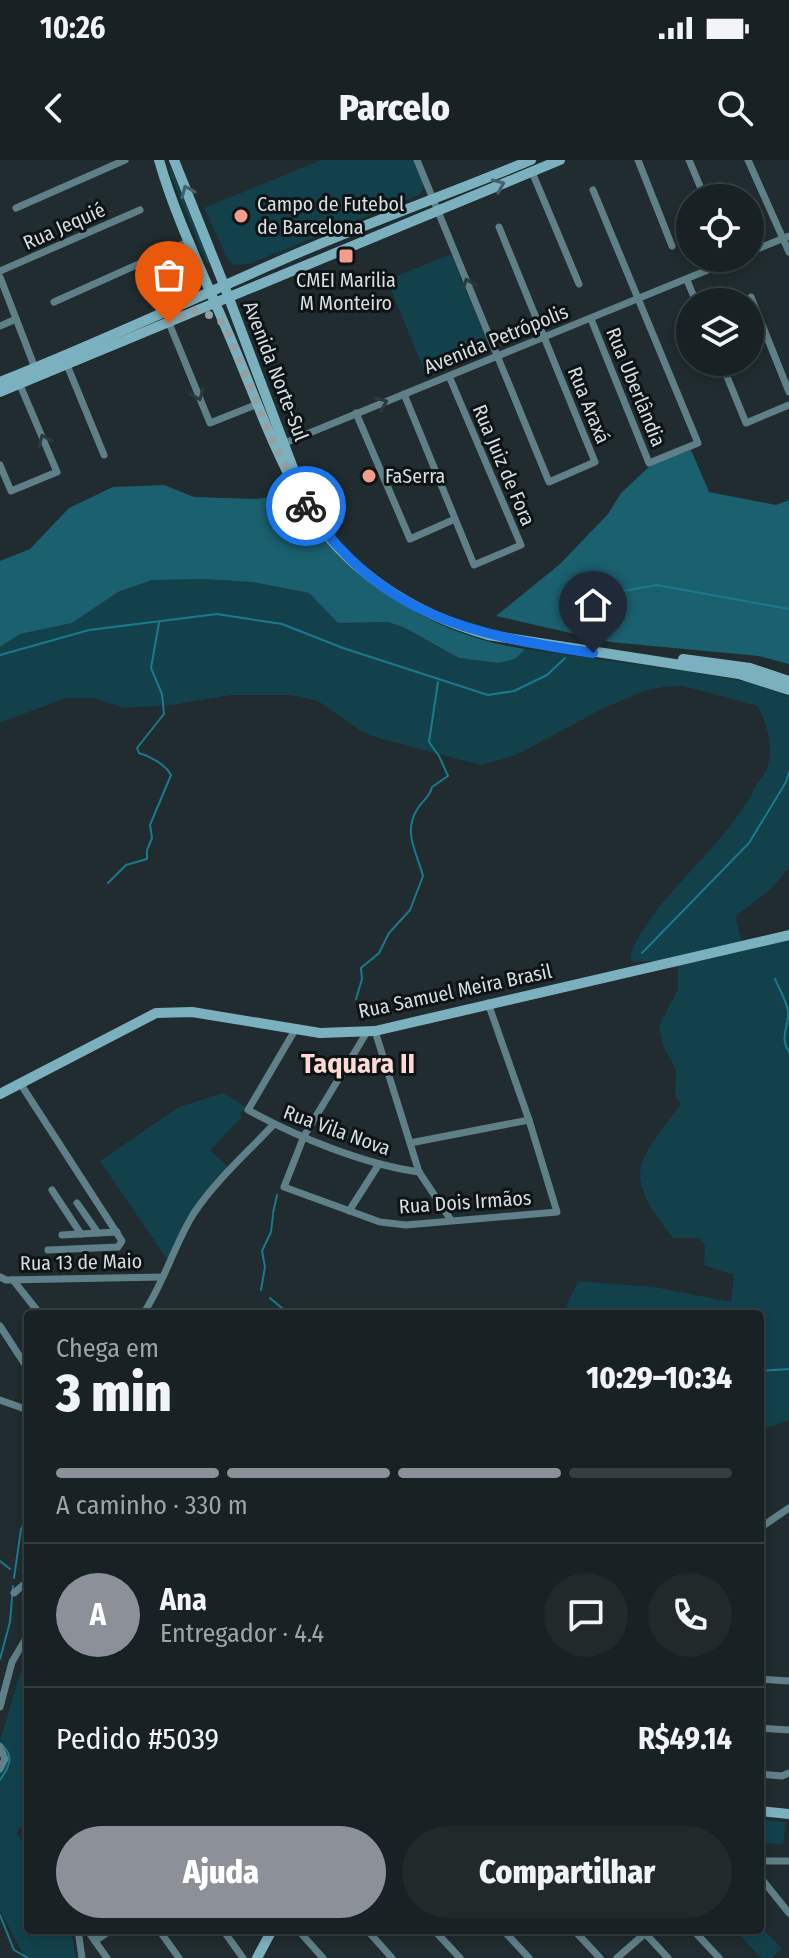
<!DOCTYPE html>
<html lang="pt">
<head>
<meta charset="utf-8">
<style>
  :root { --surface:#182123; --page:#21292b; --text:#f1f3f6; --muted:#9fa3a6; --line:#363e41; --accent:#8c9099 }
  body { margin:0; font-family:"Fira Sans Condensed",sans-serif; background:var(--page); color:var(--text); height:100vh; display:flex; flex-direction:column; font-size:30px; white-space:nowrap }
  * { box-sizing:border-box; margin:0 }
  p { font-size:26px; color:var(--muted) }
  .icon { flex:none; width:44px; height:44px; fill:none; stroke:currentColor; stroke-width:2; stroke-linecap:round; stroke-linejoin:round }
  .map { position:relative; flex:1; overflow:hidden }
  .details { position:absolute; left:24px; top:1150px; width:740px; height:624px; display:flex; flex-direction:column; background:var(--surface); border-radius:8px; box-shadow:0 4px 12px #0003,0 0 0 2px var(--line) }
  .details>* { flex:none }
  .fabs { position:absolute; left:676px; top:24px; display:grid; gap:16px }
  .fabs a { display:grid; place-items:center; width:88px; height:88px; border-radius:50%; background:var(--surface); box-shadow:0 4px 12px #0003,0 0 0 2px var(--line); font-size:40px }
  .pin { position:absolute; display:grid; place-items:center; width:68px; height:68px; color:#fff; margin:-82px -34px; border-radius:50% 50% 50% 0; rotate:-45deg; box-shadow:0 0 8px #0007 }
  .pin .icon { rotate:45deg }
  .courier { position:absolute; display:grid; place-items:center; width:80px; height:80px; margin:-40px; border:6px solid #1a73e8; border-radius:50%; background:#fff; color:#222; box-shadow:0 2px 10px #0007 }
  .overview em { font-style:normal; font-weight:800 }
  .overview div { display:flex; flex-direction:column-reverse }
  .overview { display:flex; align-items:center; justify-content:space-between; height:136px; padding:0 32px }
  h1 { font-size:52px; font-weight:800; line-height:60px }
  .bar { display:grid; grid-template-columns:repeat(4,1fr); gap:12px 8px; align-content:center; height:96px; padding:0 32px }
  .bar i { height:10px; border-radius:6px; background:var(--line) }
  .bar .current { background:var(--accent) }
  .bar p { grid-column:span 4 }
  .line { display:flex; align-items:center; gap:20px; padding:0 32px; border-top:2px solid var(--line) }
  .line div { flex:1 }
  .round { display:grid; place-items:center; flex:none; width:84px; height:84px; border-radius:42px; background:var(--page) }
  .cta { display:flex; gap:16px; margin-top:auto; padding:16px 32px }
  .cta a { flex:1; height:92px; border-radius:48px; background:var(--accent); color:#fff; font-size:32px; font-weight:800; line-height:92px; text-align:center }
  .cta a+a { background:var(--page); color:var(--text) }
  .status { display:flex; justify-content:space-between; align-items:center; height:56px; padding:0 40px; background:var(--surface); direction:ltr }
  .status svg { height:22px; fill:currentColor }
  header { display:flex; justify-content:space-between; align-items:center; height:104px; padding:0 32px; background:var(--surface); font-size:36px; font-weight:800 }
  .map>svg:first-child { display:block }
  .green { fill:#12414b }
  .forest { fill:#1b606f }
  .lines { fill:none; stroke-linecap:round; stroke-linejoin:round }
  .stream { stroke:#1a7a8d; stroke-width:2 }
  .street { stroke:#5f8088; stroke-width:7 }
  .secondary { stroke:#7bb1be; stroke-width:10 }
  .oneway { stroke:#44626a }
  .oneway2 { stroke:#2a3a3d }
  .done { stroke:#96a0a2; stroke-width:8; stroke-dasharray:0 14.4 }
  .route { stroke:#1a73e8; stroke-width:10 }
  .poi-dot { fill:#f49d8c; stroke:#0e1415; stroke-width:3 }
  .labels { text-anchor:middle; stroke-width:6; stroke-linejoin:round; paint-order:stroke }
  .poi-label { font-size:20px; fill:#d6dee0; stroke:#0e1415; text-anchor:start }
  .street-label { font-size:20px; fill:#d6dee0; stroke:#0e1415 }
  .district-label { font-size:28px; font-weight:bold; fill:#fddad3; stroke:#0e1415 }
</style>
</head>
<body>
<div class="status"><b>10:26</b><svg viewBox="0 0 49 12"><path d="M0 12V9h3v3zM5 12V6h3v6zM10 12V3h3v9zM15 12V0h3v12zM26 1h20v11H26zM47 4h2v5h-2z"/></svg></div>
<header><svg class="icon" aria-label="back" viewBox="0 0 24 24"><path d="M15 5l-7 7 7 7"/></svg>Parcelo<svg class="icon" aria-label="search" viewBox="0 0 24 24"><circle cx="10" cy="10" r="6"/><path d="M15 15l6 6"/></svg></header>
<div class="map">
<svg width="789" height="1798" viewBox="0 0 789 1798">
  <rect width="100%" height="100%" fill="#202c2f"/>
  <g class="green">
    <path d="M321 0H415C420 11 429 25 419 35L249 104 235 105 228 100 204 48Z"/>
    <polygon points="171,8 211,102 207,104 169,11"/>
    <polygon points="451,94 488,184 424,210 387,120"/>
    <path d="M204 419 253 422 309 433 338 463 388 462 402 467 459 498 498 503 515 499 525 489 692 512 763 525 789 537V708L771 729 737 755 736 760 743 786 789 778V1260L760 1270V1154H563L578 1121 654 1127 731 1142 734 1115 704 1105 705 1086 700 1078H673C621 1012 636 1005 681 944L675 935 676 909 664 888 659 866 678 829V800L635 802 631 800V792C661 728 725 688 756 626 760 619 766 612 768 605 774 585 766 563 758 546L683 526 663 527 644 531 604 548 518 594 481 605 378 578 361 571 318 541 291 535H231L171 545 124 548 93 538H65L0 563V487L20 474 72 463 118 432 152 420Z"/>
    <polygon points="224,933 246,947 240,954 242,957 210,990 228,1007 192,1052 167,1099 100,1001 179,947"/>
    <polygon points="28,1488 28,1656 17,1673 28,1689 28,1770 71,1770 76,1798 25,1798 0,1750 0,1581"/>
    <polygon points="760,1660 786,1662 783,1684 760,1683"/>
    <polygon points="760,1759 762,1768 782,1789 771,1798 761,1798 735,1770 760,1770"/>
  </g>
  <g class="forest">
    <polygon points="691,290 709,332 776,345 789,340 789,504 759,496 610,482 496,456 560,404 608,354 621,333 651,305"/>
    <path d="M287 323C334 412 426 475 525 489L515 499 498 503 459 498 403 467 388 462 338 463 309 433 253 422 204 419 152 420 118 432 72 463 20 474 0 487V401L30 389 69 348 113 327 164 325 194 337 257 339 269 337Z"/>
  </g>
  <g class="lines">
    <g class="stream">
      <polyline points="580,473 597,439 606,434 657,425 789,449"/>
      <polyline points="0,495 89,470 217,454 282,464 343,488 488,535 514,531 547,515 565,498"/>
      <path d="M108 723 126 705 147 699V690L152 678 150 665 171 615C166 605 150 596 139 593L137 588 164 554 162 534 151 508 159 463"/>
      <polyline points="642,793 749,683 786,622 789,612"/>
      <path d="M775 819C779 829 787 841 788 852 789 867 779 877 789 892"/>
      <path d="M356 839 362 819 361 808 379 793 389 773 410 750 423 716C417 692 402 672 418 648 423 640 430 637 432 627L448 616 439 596 429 582 438 522"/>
      <polyline points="273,1053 277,1035"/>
      <polyline points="261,1130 265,1107 262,1091 271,1072 273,1055"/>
      <polyline points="270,1138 289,1154"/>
      <polyline points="468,1154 489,1154"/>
      <polyline points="760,1211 789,1209"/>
      <polyline points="0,1401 10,1409"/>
      <polyline points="14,1418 21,1369 28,1357"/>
      <polyline points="0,1499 10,1462 13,1426"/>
      <path d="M0 1583C15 1595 10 1606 0 1620"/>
      <polyline points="0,1755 14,1790 28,1798"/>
    </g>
    <g class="street">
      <polyline points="417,0 549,322 595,302 499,67"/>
      <polyline points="638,0 672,86"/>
      <polyline points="689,0 705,38"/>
      <polyline points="748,0 789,92"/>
      <polyline points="532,12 579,124"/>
      <polyline points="16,48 125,0"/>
      <polyline points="750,92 789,76"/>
      <polyline points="0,111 140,50"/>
      <polyline points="0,117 35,208"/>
      <polyline points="687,120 696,142"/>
      <polyline points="751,137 789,232"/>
      <polyline points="54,142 190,81"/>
      <polyline points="591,159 649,303 698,283 593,30"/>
      <polyline points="169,163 210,263 258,244"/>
      <polyline points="0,166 16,159"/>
      <polyline points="721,202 746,263 789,245"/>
      <polyline points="67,205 104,295"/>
      <polyline points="404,234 474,405 521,385 449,216"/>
      <polyline points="356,253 410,379 455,359"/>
      <polyline points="280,285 737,98"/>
      <polyline points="0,305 11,331 57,312 20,225"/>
      <path d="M295 870 248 950C297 977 363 1004 419 1012"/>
      <polyline points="375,871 419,1012 451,1060"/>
      <polyline points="367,872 304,976 284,1027 380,1062 406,1065 557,1052 529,960 488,843"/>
      <polyline points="20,923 122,1081 118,1087 48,1090"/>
      <polyline points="410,983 529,960"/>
      <polyline points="52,1030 81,1074"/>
      <polyline points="77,1043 98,1073"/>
      <polyline points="349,1051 379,1004"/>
      <polyline points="62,1075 117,1072"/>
      <polyline points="0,1117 6,1120 162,1117"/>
      <polyline points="13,1120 40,1154"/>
      <path d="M143 1154C164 1123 174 1085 194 1053 216 1020 247 993 274 964"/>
      <polyline points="0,1166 28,1209"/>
      <polyline points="0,1240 28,1250"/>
      <polyline points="760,1368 789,1348"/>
      <polyline points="14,1433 28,1421"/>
      <polyline points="760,1519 789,1521"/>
      <polyline points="0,1547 12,1502 28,1475"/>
      <polyline points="760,1568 789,1570"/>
      <polyline points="0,1587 5,1599 0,1609"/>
      <polyline points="760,1614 782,1616 789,1613"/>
      <polyline points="28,1672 28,1675"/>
      <polyline points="760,1701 789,1701"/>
      <polyline points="760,1717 789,1753"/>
      <polyline points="78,1770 82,1798"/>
      <polyline points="87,1770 107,1798"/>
      <polyline points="159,1770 179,1798"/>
      <polyline points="223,1770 243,1798"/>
      <polyline points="298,1770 323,1798"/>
      <polyline points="367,1770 392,1798"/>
      <polyline points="434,1770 460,1798"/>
      <polyline points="503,1770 529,1798"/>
      <polyline points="574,1770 600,1798"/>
      <polyline points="642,1770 668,1798"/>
      <polyline points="693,1770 719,1798"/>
      <polyline points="95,1781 111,1770"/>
      <polyline points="617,1798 649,1770"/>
    </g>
    <g class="secondary">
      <path d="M159 0C175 57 206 120 229 175 253 231 273 290 304 343 344 410 414 454 488 475L739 514 789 530"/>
      <polyline points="174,0 224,125 293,308"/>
      <path d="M0 222C101 182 199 136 298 93 375 60 454 32 531 0"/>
      <polyline points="0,232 560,0"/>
      <polyline points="683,499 750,508 789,521"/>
      <polyline points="0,934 156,853 192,852 320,873 375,871 789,775"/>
      <polyline points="760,1651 789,1654"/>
      <polyline points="257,1798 272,1770"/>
    </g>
  </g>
  <defs><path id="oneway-chevron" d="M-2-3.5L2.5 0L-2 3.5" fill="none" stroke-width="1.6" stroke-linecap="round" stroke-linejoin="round" transform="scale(2)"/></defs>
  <g class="oneway">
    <use href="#oneway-chevron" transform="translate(499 25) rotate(-23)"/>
    <use href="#oneway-chevron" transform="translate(187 31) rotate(-113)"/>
  </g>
  <g class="oneway2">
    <use href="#oneway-chevron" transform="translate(468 124) rotate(-112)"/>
    <use href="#oneway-chevron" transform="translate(198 235) rotate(68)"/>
    <use href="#oneway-chevron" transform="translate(382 243) rotate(-22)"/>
    <use href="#oneway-chevron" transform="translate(44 280) rotate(-113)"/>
  </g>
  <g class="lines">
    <polyline class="done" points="169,163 195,151 216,157 225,165 271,277 306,346"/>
    <path class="route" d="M306 346C383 457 468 474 593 493"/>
  </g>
  <g class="poi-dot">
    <circle cx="241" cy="56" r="8"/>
    <rect x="338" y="88" width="16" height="16" rx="4"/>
    <circle cx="369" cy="316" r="8"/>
  </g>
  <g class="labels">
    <g class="poi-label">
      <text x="257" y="51">Campo de Futebol<tspan x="257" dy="23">de Barcelona</tspan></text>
      <text x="346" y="127" text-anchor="middle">CMEI Marilia<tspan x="346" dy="23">M Monteiro</tspan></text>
      <text x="385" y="323">FaSerra</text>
    </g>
    <g class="street-label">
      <text transform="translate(64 66) rotate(-24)" y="7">Rua Jequié</text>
      <text transform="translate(496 179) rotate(-22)" y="7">Avenida Petrópolis</text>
      <text transform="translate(276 211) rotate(69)" y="7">Avenida Norte-Sul</text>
      <text transform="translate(636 227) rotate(68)" y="7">Rua Uberlândia</text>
      <text transform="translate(589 245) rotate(68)" y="7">Rua Araxá</text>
      <text transform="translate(504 305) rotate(67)" y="7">Rua Juiz de Fora</text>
      <text transform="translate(455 831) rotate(-12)" y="7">Rua Samuel Meira Brasil</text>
      <text transform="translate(337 970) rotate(20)" y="7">Rua Vila Nova</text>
      <text transform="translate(465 1042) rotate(-4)" y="7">Rua Dois Irmãos</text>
      <text transform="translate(81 1102) rotate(-1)" y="7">Rua 13 de Maio</text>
    </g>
    <g class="district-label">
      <text x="358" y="913">Taquara II</text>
    </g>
  </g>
</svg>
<div class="fabs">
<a><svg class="icon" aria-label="locate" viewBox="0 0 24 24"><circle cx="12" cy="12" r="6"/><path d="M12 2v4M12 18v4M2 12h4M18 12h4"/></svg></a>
<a><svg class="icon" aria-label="layers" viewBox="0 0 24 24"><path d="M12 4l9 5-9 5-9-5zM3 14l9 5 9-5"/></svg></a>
</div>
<div class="pin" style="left:169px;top:163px;background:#ea580c"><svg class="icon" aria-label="bag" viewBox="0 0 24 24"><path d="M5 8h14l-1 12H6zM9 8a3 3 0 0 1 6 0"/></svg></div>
<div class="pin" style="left:593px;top:493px;background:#1f2937"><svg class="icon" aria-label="home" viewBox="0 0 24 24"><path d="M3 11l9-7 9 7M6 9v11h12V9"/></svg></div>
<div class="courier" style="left:306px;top:346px"><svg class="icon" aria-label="bike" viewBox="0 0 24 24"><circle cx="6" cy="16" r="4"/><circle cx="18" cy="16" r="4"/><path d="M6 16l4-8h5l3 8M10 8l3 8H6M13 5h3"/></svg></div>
<section class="details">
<div class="overview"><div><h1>3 min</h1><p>Chega em</p></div><em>10:29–10:34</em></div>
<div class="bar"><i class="current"></i><i class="current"></i><i class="current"></i><i></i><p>A caminho · 330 m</p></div>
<div class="line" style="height:144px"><b class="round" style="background:var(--accent);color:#fff">A</b><div><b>Ana</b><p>Entregador · 4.4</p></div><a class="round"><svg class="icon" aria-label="chat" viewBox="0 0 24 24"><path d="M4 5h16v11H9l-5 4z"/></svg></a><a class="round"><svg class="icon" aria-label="phone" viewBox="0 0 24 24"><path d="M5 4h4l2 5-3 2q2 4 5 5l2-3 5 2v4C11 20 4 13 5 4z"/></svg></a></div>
<div class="line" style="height:104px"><div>Pedido #5039</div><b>R$49.14</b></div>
<div class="cta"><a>Ajuda</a><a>Compartilhar</a></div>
</section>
</div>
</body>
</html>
